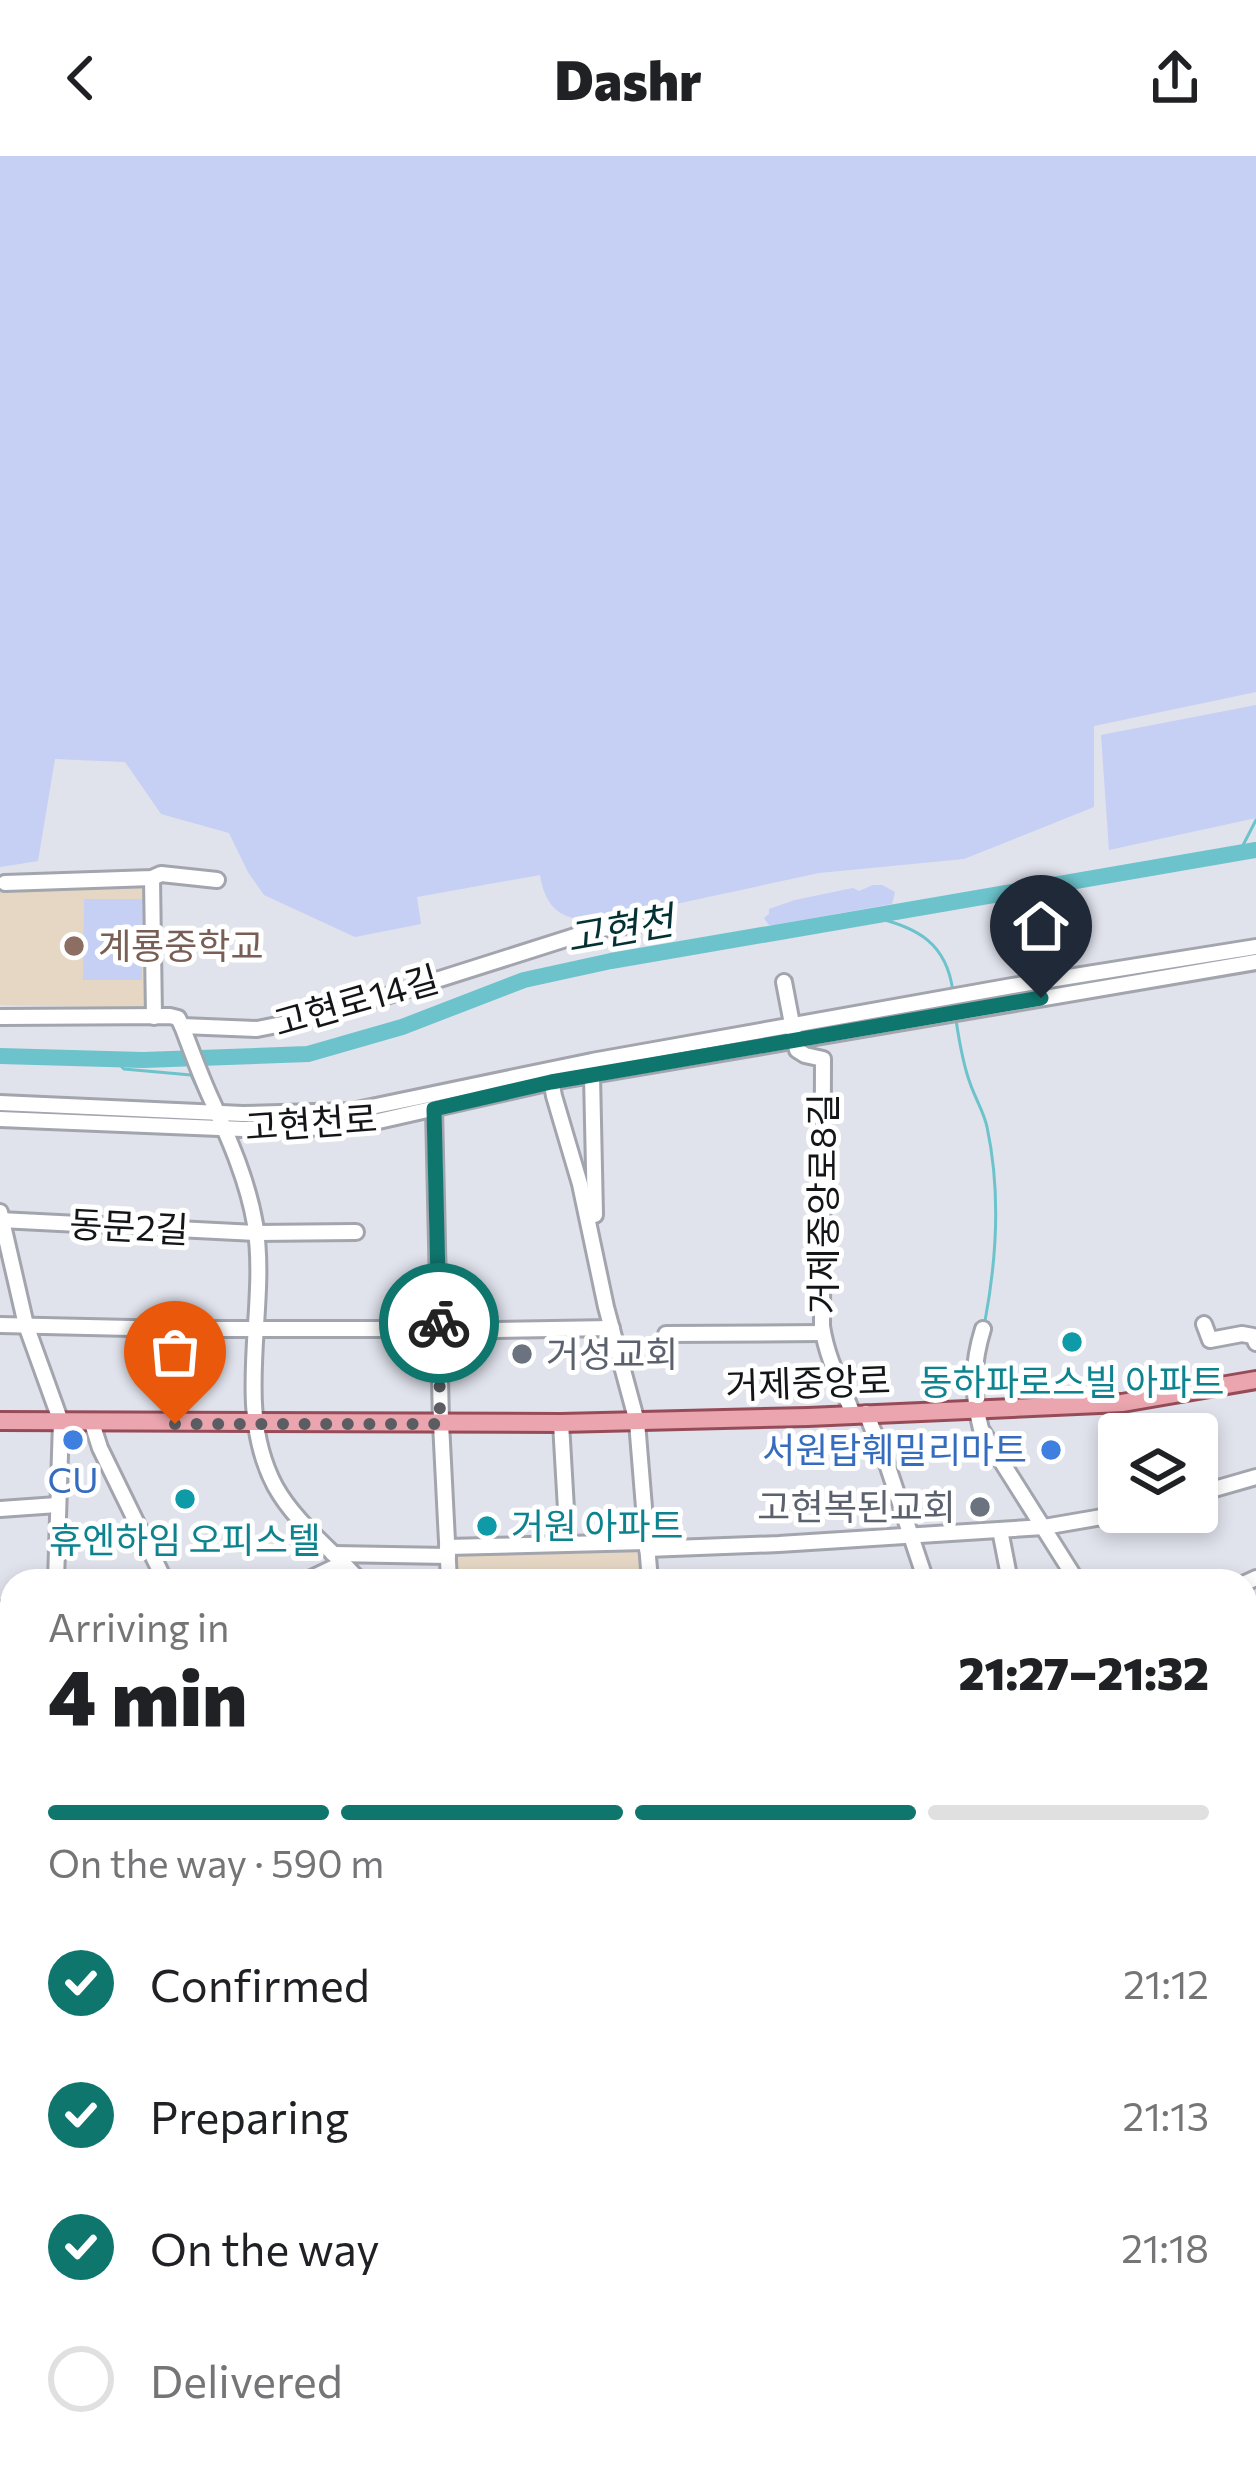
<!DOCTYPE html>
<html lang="en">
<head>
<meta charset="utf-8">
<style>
  :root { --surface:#fff; --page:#f2f2f2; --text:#202124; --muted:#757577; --line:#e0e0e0; --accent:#0f766e }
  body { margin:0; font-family:Commissioner,"Noto Sans KR",sans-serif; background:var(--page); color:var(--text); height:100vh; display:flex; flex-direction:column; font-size:45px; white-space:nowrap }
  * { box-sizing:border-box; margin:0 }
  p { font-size:39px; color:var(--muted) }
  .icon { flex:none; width:66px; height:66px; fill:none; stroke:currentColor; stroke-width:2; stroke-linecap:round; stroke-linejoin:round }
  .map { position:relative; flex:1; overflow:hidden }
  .details { position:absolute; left:0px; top:1413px; width:1257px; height:900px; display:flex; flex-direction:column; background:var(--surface); border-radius:36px 36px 0 0; box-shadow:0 6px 18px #0003 }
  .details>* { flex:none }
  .controls { position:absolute; left:1098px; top:1257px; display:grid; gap:24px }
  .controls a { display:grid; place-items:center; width:120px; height:120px; border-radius:12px; background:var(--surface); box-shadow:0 6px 18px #0003; font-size:60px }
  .pin { position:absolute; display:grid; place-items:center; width:102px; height:102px; color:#fff; margin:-123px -51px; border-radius:50% 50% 50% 0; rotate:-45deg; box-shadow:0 0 12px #0007 }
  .pin .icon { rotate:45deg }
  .courier { position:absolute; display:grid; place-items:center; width:120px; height:120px; margin:-60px; border:9px solid #0f766e; border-radius:50%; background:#fff; color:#222; box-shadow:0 3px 15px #0007 }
  .summary em { font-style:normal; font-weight:800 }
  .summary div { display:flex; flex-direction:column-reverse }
  .summary { display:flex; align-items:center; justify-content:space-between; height:204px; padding:0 48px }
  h1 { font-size:78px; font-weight:800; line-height:90px }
  .bar { display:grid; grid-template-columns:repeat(4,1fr); gap:18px 12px; align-content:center; height:144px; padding:0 48px }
  .bar i { height:15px; border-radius:9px; background:var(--line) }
  .bar .active { background:var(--accent) }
  .bar p { grid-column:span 4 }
  ol { padding:0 48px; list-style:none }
  li { display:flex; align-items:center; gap:36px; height:132px }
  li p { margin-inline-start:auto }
  li .icon { padding:12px; border-radius:50%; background:var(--accent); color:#fff; stroke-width:4 }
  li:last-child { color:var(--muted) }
  li i { width:66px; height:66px; border:6px solid var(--line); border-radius:50% }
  header { display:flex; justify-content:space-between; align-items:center; height:156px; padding:0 48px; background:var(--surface); font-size:54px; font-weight:800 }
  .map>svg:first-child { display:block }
  .education { fill:#e5d7c4 }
  .green { fill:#c6cff4 }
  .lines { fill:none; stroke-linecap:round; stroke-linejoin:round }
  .stream { stroke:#6cc3cb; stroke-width:3 }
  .river { stroke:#6cc3cb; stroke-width:16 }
  .minor-casing { stroke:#a2a5ae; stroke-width:20 }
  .major-casing { stroke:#964c58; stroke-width:22 }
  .highway-casing { stroke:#964c58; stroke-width:27 }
  .minor { stroke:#fff; stroke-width:14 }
  .major { stroke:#eaa5af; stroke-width:16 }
  .highway { stroke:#dc697a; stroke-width:21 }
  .rail-casing { stroke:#303135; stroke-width:8 }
  .rail { stroke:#fff; stroke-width:3; stroke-dasharray:9; stroke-linecap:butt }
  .highway-bridge-casing { stroke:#964c58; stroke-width:27; stroke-linecap:butt }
  .highway-bridge { stroke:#dc697a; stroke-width:21 }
  .done { stroke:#5b5d62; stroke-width:12; stroke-dasharray:0 21.6 }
  .route { stroke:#0f766e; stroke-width:15 }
  .education-dot { fill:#8d6e63; stroke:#fff; stroke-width:4.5 }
  .culture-dot { fill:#0f9aa8; stroke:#fff; stroke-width:4.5 }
  .worship-dot { fill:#6b7280; stroke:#fff; stroke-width:4.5 }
  .shop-dot { fill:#3f7fe0; stroke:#fff; stroke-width:4.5 }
  .labels { text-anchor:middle; stroke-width:10; stroke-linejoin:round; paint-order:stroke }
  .education-label { font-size:36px; fill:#785e54; stroke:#fff; text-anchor:start }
  .street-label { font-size:36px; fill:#141518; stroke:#fff }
  .worship-label { font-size:36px; fill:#5b616d; stroke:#fff; text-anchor:start }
  .culture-label { font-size:36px; fill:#0d838f; stroke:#fff }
  .shop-label { font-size:36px; fill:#366cbe; stroke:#fff; text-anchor:end }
  .water-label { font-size:39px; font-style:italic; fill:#043134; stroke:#fff }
</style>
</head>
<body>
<header><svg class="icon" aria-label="back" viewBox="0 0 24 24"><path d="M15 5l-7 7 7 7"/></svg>Dashr<svg class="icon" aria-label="share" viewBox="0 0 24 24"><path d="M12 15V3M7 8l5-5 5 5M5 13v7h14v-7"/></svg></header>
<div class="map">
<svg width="1256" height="2313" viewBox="0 0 1256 2313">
  <rect width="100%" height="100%" fill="#e0e2ec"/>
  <g class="education">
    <polygon points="148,725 147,852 0,849 0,732"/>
    <polygon points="646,1386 650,1425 449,1425 447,1391"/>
  </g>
  <g class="green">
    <path d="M0 0H1256V536L1094 570V651L964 703 819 717 606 763C568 767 546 758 540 719L417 741 421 768 355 781 264 739 248 716 229 677 161 658 125 606 55 603 38 705 0 711Z"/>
    <polygon points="1256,549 1256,662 1109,694 1101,579"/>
    <polygon points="873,729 882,729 895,736 892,748 774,769 769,769 764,762 769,758 769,753 795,744 853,732 859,735"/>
    <polygon points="84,743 143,743 142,824 83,824"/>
    <polygon points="1256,1673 1256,2015 1245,2021 1245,1678"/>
    <polygon points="1256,2072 1256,2313 1006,2313 1025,2301 1245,2301 1245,2077"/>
    <polygon points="0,2122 12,2122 12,2301 60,2301 56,2313 0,2313"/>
    <polygon points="613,2301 890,2301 887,2313 565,2313"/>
  </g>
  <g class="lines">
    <g class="stream">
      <polyline points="1239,697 1256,664"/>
      <path d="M873 761C917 771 947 787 953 836"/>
      <path d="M956 864C959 884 963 908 970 927 975 942 984 956 987 971 1001 1036 997 1101 985 1165"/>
      <polyline points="114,903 124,913 191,919 203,944"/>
      <polyline points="650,2313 655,2301"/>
      <polyline points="771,2313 772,2301"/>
    </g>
    <polyline class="river" points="0,900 143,904 308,898 402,871 524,824 611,805 1256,694"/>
    <defs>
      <g id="minor">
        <polyline points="152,722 154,861"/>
        <polyline points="5,727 152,722 161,718 217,724"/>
        <path d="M784 826 797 894 805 899 823 903 822 1170C827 1203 841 1228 853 1258"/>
        <polyline points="0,861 170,860 178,862 182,870 257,873 323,860 594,774 638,768"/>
        <path d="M182 870C192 896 201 922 213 947 230 985 248 1026 255 1068 269 1153 232 1249 275 1330 296 1368 332 1393 360 1425"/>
        <polyline points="550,918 554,940 580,1028 606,1151 637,1266 650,1425"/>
        <polyline points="592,920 595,1059"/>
        <polyline points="0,947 243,958 352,955 592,905 1012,830 1256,791"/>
        <polyline points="434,953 441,1267 449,1425"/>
        <polyline points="0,963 243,973 352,971 551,926 1256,806"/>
        <polyline points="0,1056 26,1169 61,1266 56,1425"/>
        <polyline points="0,1064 256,1077 356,1076"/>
        <polyline points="1204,1168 1210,1184 1242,1178 1253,1180 1256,1187"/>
        <polyline points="0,1169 175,1173 439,1173"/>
        <path d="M983 1173C972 1208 972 1238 981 1273L1077 1425"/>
        <polyline points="439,1175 612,1172"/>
        <polyline points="666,1178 823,1177"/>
        <polyline points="866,1257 887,1308 926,1425"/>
        <polyline points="92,1267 100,1292 165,1425"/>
        <polyline points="561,1267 568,1388"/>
        <polyline points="1197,1338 1256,1321"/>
        <polyline points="0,1353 57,1349"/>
        <polyline points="1000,1374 1010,1425"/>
        <polyline points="447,1391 646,1386"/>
        <polyline points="647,1393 779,1388 1044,1371 1131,1356"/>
        <polyline points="333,1398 448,1400"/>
        <polyline points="305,1425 343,1407"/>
        <polyline points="1245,1427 1256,1422"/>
        <polyline points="0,1453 12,1452"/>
        <polyline points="1245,1539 1256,1535"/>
        <polyline points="0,1561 12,1556"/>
        <polyline points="1245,1664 1256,1659"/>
        <polyline points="0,1690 12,1689"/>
        <polyline points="0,1754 12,1731"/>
        <polyline points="0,1868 12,1867"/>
        <polyline points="0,2109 12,2109"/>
        <polyline points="93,2301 95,2313"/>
      </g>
      <polyline id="major" points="0,1265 561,1267 808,1261 1122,1247 1256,1224"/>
      <g id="highway">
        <polyline points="905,2313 919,2301"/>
        <polyline points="927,2313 940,2301"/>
      </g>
    </defs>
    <use href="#minor" class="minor-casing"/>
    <use href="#major" class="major-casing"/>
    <use href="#highway" class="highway-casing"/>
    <use href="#minor" class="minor"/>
    <use href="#major" class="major"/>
    <use href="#highway" class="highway"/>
    <defs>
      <polyline id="rail" points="1250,2083 1256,2101"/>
    </defs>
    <use href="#rail" class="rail-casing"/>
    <use href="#rail" class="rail"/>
    <defs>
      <polyline id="highway-bridge" points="1245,2071 1256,2066"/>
    </defs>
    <use href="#highway-bridge" class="highway-bridge-casing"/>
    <use href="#highway-bridge" class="highway-bridge"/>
  </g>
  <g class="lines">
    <polyline class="done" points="175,1268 440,1268 439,1167"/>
    <polyline class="route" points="439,1167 434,953 551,926 1041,842"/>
  </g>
  <circle class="education-dot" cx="74" cy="790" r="12"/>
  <g class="culture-dot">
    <circle cx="1072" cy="1186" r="12"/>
    <circle cx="185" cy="1343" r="12"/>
    <circle cx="487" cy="1370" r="12"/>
  </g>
  <g class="worship-dot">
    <circle cx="522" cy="1198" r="12"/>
    <circle cx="980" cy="1351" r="12"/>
  </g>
  <g class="shop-dot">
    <circle cx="73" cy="1284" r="12"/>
    <circle cx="1051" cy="1294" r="12"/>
  </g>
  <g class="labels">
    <g class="education-label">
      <text x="98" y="803">계룡중학교</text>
    </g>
    <g class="street-label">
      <text transform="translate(356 845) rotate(-16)" y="13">고현로14길</text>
      <text transform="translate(311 967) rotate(-4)" y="13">고현천로</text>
      <text transform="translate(823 1048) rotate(-90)" y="13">거제중앙로8길</text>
      <text transform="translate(129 1071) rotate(3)" y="13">동문2길</text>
      <text transform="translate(808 1227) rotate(-2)" y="13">거제중앙로</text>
    </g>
    <g class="worship-label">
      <text x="546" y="1211">거성교회</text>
      <text x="956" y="1364" text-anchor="end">고현복된교회</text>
    </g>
    <g class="culture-label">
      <text x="1072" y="1239">동하파로스빌 아파트</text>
      <text x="511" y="1383" text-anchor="start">거원 아파트</text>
      <text x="185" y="1397">휴엔하임 오피스텔</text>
    </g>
    <g class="shop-label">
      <text x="1027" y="1307">서원탑훼밀리마트</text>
      <text x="73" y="1337" text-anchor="middle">CU</text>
    </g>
    <g class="water-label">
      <text transform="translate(620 773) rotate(-10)" y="14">고현천</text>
    </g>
  </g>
</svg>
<div class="controls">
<a><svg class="icon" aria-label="layers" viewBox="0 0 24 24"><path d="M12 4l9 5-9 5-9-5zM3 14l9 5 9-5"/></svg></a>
</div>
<div class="pin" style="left:175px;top:1268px;background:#ea580c"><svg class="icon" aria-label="bag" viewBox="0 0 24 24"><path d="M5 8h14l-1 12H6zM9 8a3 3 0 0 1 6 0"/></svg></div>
<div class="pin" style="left:1041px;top:842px;background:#1f2937"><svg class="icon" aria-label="home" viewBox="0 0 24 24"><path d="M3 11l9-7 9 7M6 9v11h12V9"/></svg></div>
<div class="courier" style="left:439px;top:1167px"><svg class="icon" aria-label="bike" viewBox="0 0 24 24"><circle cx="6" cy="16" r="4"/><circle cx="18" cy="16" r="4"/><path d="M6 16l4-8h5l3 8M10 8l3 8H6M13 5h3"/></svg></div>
<section class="details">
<div class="summary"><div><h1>4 min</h1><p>Arriving in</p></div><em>21:27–21:32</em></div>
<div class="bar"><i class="active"></i><i class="active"></i><i class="active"></i><i></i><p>On the way · 590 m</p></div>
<ol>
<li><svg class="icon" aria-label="check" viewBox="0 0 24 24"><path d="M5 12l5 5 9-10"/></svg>Confirmed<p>21:12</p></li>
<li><svg class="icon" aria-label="check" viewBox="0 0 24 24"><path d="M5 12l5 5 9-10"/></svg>Preparing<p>21:13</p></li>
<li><svg class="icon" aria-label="check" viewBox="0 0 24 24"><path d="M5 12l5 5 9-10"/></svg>On the way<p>21:18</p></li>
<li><i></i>Delivered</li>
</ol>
</section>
</div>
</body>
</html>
